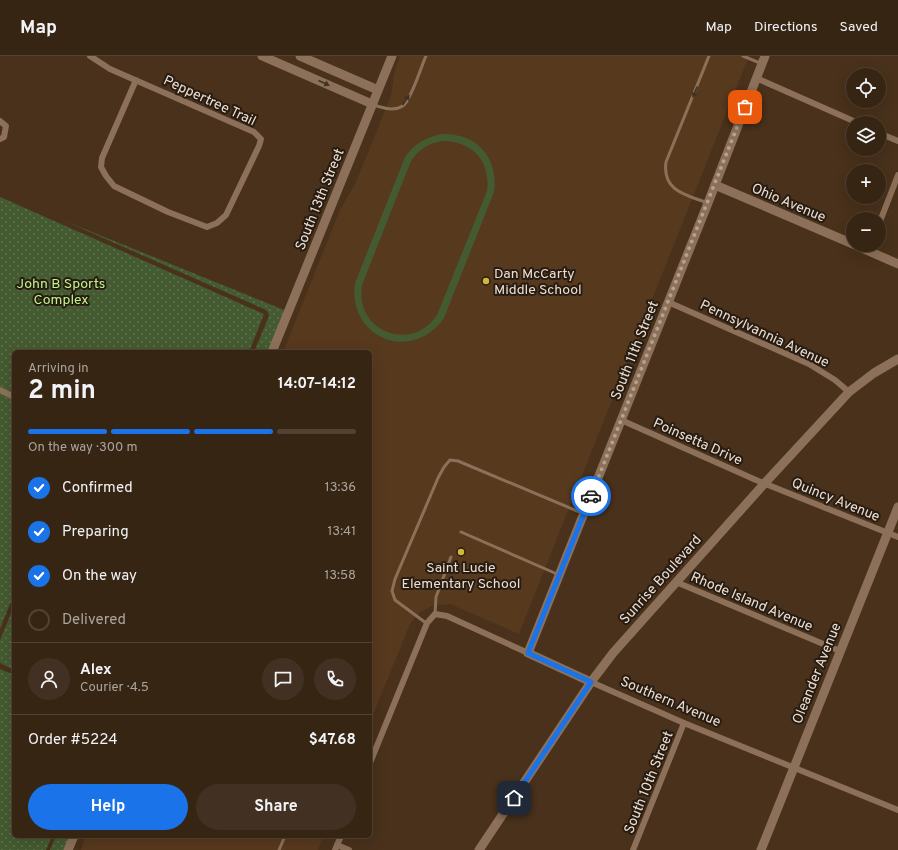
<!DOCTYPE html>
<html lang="en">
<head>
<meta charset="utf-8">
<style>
  :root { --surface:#372514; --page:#423122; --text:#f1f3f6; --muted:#aaa5a0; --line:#514234; --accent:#1a73e8 }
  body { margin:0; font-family:Overpass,sans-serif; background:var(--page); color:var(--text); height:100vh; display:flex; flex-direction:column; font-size:15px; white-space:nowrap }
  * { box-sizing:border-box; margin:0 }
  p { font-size:13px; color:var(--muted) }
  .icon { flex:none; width:22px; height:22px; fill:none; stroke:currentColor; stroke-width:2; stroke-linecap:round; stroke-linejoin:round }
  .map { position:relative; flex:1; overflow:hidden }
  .details { position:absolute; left:12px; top:294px; width:360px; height:488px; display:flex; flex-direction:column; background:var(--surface); border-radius:6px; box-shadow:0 4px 16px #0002,0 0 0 1px var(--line) }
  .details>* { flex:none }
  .controls { position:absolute; left:846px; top:12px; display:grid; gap:8px }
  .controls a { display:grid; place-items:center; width:40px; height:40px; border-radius:50%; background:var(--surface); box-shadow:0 4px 16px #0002,0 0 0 1px var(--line); font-size:20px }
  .pin { position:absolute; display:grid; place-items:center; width:34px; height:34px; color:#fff; margin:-17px; border-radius:8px; box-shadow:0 2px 6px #0006 }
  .courier { position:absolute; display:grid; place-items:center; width:40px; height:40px; margin:-20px; border:3px solid #1a73e8; border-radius:50%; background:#fff; color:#222; box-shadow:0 1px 5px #0007 }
  .summary em { font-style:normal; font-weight:700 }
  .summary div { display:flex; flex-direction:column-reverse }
  .summary { display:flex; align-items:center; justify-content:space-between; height:68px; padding:0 16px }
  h1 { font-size:26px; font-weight:700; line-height:30px }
  .bar { display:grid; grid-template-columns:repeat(4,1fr); gap:6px 4px; align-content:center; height:48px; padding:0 16px }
  .bar i { height:5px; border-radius:3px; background:var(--line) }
  .bar .selected { background:var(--accent) }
  .bar p { grid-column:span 4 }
  .line { display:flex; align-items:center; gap:10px; padding:0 16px; border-top:1px solid var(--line) }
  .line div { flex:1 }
  .round { display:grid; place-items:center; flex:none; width:42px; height:42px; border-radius:21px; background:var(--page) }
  ol { padding:0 16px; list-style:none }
  li { display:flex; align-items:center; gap:12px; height:44px }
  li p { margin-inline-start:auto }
  li .icon { padding:4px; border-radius:50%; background:var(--accent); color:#fff; stroke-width:4 }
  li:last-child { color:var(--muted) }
  li i { width:22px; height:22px; border:2px solid var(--line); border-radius:50% }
  .action { display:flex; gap:8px; margin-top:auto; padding:8px 16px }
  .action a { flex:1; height:46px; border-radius:24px; background:var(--accent); color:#fff; font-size:16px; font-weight:700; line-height:46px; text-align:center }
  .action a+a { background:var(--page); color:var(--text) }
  header { display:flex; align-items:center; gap:24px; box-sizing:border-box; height:56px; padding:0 20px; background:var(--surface); border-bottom:1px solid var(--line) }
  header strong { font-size:19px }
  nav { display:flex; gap:22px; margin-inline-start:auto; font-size:14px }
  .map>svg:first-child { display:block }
  .built { fill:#57391d }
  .grass { fill:#445a30; fill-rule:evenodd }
  .park { fill:url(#park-dots) }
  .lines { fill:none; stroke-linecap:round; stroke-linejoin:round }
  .lane { stroke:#8c7059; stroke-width:3 }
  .street { stroke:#8c7059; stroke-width:6 }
  .secondary { stroke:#8c7059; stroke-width:9 }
  .oneway { fill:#403124 }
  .done { stroke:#b4a191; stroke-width:4; stroke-dasharray:0 7.2 }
  .route { stroke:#1a73e8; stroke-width:5 }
  .poi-dot { fill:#d2b736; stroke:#271c12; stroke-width:1.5 }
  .labels { text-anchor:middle; stroke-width:4; stroke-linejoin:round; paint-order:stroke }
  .street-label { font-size:14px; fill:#eeded1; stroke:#271c12 }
  .poi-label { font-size:14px; fill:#eeded1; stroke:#271c12; text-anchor:start }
  .park-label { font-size:14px; fill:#bef48b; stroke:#271c12 }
</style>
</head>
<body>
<header>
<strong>Map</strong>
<nav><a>Map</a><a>Directions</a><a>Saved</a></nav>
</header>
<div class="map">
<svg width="898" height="794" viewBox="0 0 898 794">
  <defs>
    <pattern id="park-dots" width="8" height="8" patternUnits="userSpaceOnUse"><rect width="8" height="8" fill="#445a30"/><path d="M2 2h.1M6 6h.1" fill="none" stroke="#5f714d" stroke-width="1.8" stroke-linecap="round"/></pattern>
  </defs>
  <rect width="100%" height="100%" fill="#49311b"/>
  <g class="built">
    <polygon points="400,0 749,0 519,578 450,548 432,550 419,557 410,568 370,666 370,358 489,408 370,358 370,296 283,296 340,154 355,128 391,40 394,18"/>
    <polygon points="86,780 323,780 318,794 81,794"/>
  </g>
  <path class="grass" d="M442 78C477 77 499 102 494 136L444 262C412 308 347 282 355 227L405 101C414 88 426 81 442 78ZM443 85C472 85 491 105 487 135L437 259C411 298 354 275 362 229L411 105C419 93 429 87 443 85Z"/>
  <g class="park">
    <polygon points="0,141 264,258 249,296 14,296 14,538 0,573"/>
    <polygon points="65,165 284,254 268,296 254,296 269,260 268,256 266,254"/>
    <polygon points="14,550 14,614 0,607 0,584"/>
    <polygon points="0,613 14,619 14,780 52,780 46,794 0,794"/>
    <polygon points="56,780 69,780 64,794 50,794"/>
  </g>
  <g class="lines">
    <g class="lane">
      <polyline points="743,0 760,7"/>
      <path d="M374 49C383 52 395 56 404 49 412 41 421 11 426 0"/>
      <path d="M708 147C686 139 662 135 666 106L709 0"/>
      <polyline points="461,476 557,518"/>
      <polyline points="435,558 436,541 451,501"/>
      <polyline points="426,567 395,544 392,535 395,523 438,422 444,411 450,404 458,405 582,457"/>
      <polyline points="279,794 285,780"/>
    </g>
    <g class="street">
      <polyline points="90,0 110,13 254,76 261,83 259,90 226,159 217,167 207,171 168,156 114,130 106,120 101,111 102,102 136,24"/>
      <polyline points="756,22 858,67"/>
      <polyline points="0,65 6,70 4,81 0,83"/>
      <polyline points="879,77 898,85"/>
      <polyline points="879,168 898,119"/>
      <polyline points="668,246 809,308 835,324 849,336"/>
      <polyline points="0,334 14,341"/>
      <polyline points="621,364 756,424 898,481"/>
      <polyline points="676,526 840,595"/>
      <polyline points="591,626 684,667 898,754"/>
      <polyline points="370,707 427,567 435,558 447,560 528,597"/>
      <polyline points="337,789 349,794"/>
      <polyline points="335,794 341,780"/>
      <polyline points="633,794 684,667"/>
    </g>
    <g class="secondary">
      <polyline points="262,0 372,48"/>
      <polyline points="300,0 378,34"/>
      <polyline points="715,129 853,188"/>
      <polyline points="855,189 898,208"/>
      <polyline points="272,296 392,0"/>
      <polyline points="591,626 528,597 708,147 765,0"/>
      <polyline points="68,794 74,780"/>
      <polyline points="479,794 591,626 613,597 764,428 849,336 874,317 898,303"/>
      <polyline points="761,794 898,451"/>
    </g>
  </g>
  <defs><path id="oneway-solid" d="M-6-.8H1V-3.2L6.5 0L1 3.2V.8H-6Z"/></defs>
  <g class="oneway">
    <use href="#oneway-solid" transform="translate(324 27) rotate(24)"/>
    <use href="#oneway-solid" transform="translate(695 36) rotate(112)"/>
    <use href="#oneway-solid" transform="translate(406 44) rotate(-56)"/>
  </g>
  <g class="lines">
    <polyline class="done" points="591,440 745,51"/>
    <polyline class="route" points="514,742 591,626 528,597 591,440"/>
  </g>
  <g class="poi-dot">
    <circle cx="486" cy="225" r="4"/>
    <circle cx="461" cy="496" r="4"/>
  </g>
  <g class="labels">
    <g class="street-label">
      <text transform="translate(210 44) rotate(25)" y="5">Peppertree Trail</text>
      <text transform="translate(319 143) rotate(-68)" y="5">South 13th Street</text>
      <text transform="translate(789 146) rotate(23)" y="5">Ohio Avenue</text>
      <text transform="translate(765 277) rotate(25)" y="5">Pennsylvannia Avenue</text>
      <text transform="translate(634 294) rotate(-68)" y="5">South 11th Street</text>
      <text transform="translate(698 385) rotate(24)" y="5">Poinsetta Drive</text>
      <text transform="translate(836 443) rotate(22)" y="5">Quincy Avenue</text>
      <text transform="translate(660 523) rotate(-48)" y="5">Sunrise Boulevard</text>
      <text transform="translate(752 545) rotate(23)" y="5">Rhode Island Avenue</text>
      <text transform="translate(816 617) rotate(-68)" y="5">Oleander Avenue</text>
      <text transform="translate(671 645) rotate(23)" y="5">Southern Avenue</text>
      <text transform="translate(648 726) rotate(-68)" y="5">South 10th Street</text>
    </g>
    <g class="poi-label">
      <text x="494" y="222">Dan McCarty<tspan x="494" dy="16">Middle School</tspan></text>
      <text x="461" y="516" text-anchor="middle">Saint Lucie<tspan x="461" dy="16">Elementary School</tspan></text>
    </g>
    <g class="park-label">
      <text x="61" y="232">John B Sports<tspan x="61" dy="16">Complex</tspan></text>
    </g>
  </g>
</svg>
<div class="controls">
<a><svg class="icon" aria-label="locate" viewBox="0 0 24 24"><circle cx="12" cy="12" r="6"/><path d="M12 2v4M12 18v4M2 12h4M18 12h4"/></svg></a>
<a><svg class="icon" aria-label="layers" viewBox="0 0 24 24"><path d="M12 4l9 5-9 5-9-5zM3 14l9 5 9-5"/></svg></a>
<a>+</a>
<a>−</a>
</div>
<div class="pin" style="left:745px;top:51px;background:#ea580c"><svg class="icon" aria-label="bag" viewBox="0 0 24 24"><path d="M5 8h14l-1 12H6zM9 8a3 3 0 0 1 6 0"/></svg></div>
<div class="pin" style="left:514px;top:742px;background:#1f2937"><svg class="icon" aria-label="home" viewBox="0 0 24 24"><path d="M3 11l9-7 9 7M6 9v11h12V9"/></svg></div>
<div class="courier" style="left:591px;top:440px"><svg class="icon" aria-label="car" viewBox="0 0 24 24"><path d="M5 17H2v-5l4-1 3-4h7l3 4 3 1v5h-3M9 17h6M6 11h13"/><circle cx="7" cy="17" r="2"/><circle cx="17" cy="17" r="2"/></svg></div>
<section class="details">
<div class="summary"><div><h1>2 min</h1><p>Arriving in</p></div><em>14:07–14:12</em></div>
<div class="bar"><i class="selected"></i><i class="selected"></i><i class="selected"></i><i></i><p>On the way · 300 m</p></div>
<ol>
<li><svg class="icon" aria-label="check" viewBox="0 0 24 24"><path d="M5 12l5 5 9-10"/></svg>Confirmed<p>13:36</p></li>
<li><svg class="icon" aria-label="check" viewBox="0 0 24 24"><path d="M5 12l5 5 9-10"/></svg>Preparing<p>13:41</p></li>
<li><svg class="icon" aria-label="check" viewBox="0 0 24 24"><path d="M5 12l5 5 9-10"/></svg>On the way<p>13:58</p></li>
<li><i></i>Delivered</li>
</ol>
<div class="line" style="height:72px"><a class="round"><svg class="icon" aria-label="person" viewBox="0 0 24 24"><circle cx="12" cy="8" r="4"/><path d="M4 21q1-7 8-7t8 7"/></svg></a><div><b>Alex</b><p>Courier · 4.5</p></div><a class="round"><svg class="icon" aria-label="chat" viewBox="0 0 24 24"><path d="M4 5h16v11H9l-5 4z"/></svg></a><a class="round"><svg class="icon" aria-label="phone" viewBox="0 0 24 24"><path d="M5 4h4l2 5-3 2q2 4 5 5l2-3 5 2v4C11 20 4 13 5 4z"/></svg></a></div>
<div class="line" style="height:52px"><div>Order #5224</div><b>$47.68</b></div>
<div class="action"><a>Help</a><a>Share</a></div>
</section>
</div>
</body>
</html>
